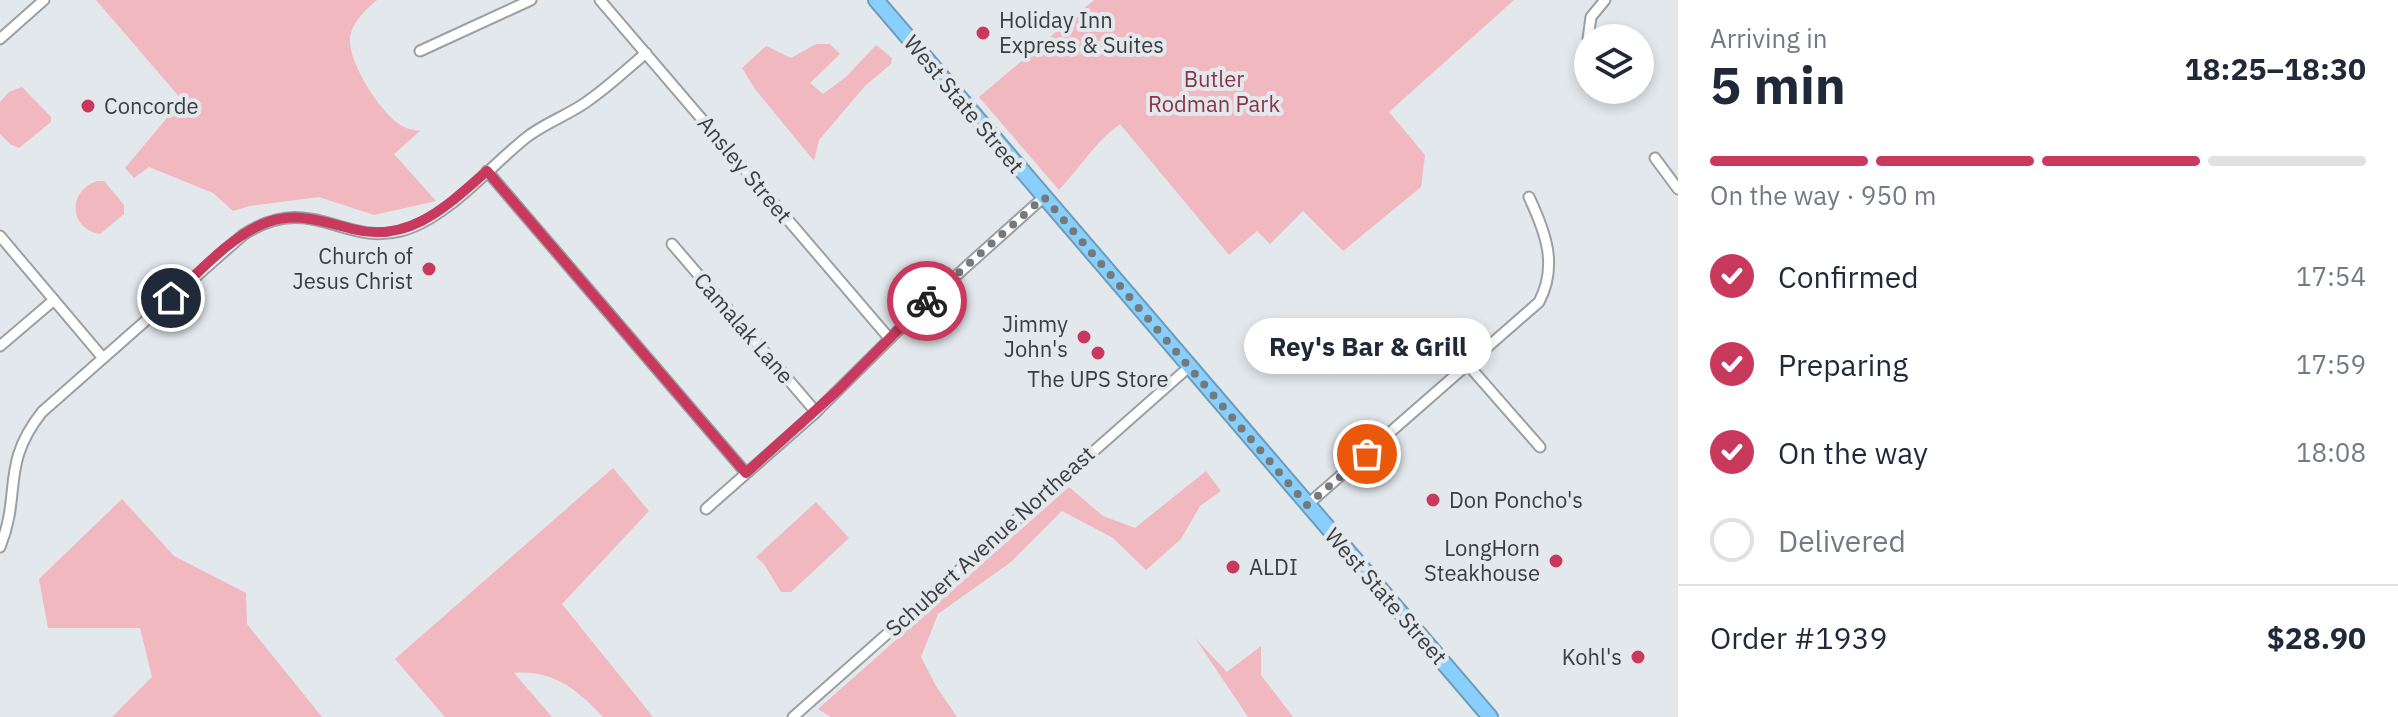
<!DOCTYPE html>
<html lang="en">
<head>
<meta charset="utf-8">
<style>
  :root { --surface:#fff; --page:#f2f2f3; --text:#1f2937; --muted:#747a83; --line:#e0e1e3; --accent:#c9395d }
  body { margin:0; font-family:"IBM Plex Sans",sans-serif; background:var(--page); color:var(--text); height:100vh; display:flex; flex-direction:column; font-size:30px; white-space:nowrap }
  * { box-sizing:border-box; margin:0 }
  p { font-size:26px; color:var(--muted) }
  .icon { flex:none; width:44px; height:44px; fill:none; stroke:currentColor; stroke-width:2; stroke-linecap:round; stroke-linejoin:round }
  .map { position:relative; flex:1; overflow:hidden }
  .side { display:flex; flex-direction:column; background:var(--surface); width:720px }
  .side>* { flex:none }
  .controls { position:absolute; left:1574px; top:24px; display:grid; gap:16px }
  .controls a { display:grid; place-items:center; width:80px; height:80px; border-radius:50%; background:var(--surface); box-shadow:0 4px 12px #0003; font-size:40px }
  .pin { position:absolute; display:grid; place-items:center; width:68px; height:68px; color:#fff; margin:-34px; border:4px solid #fff; border-radius:50%; box-shadow:0 2px 8px #0007 }
  .courier { position:absolute; display:grid; place-items:center; width:80px; height:80px; margin:-40px; border:6px solid #c9395d; border-radius:50%; background:#fff; color:#222; box-shadow:0 2px 10px #0007 }
  .bubble { position:absolute; height:56px; border-radius:28px; background:var(--surface); box-shadow:0 4px 12px #0003; font-size:26px; font-weight:700; line-height:56px; text-align:center }
  .head em { font-style:normal; font-weight:700 }
  .head div { display:flex; flex-direction:column-reverse }
  .head { display:flex; align-items:center; justify-content:space-between; height:136px; padding:0 32px }
  h1 { font-size:52px; font-weight:700; line-height:60px }
  .bar { display:grid; grid-template-columns:repeat(4,1fr); gap:12px 8px; align-content:center; height:96px; padding:0 32px }
  .bar i { height:10px; border-radius:6px; background:var(--line) }
  .bar .selected { background:var(--accent) }
  .bar p { grid-column:span 4 }
  .line { display:flex; align-items:center; gap:20px; padding:0 32px; border-top:2px solid var(--line) }
  .line div { flex:1 }
  ol { padding:0 32px; list-style:none }
  li { display:flex; align-items:center; gap:24px; height:88px }
  li p { margin-inline-start:auto }
  li .icon { padding:8px; border-radius:50%; background:var(--accent); color:#fff; stroke-width:4 }
  li:last-child { color:var(--muted) }
  li i { width:44px; height:44px; border:4px solid var(--line); border-radius:50% }
  main { display:flex; flex:1; min-height:0 }
  .map>svg:first-child { display:block }
  .green { fill:#f1b8bf }
  .lines { fill:none; stroke-linecap:round; stroke-linejoin:round }
  .minor-casing { stroke:#9ba0a4; stroke-width:13 }
  .highway-casing { stroke:#6d9cba; stroke-width:18 }
  .minor { stroke:#fff; stroke-width:9 }
  .highway { stroke:#88cffc; stroke-width:14 }
  .done { stroke:#75797c; stroke-width:8; stroke-dasharray:0 14.4 }
  .route { stroke:#c9395d; stroke-width:10 }
  .poi-dot { fill:#c9395d; stroke:#e2e8ec; stroke-width:3 }
  .labels { text-anchor:middle; stroke-width:8; stroke-linejoin:round; paint-order:stroke }
  .poi-label { font-size:22px; fill:#3b3d3f; stroke:#e2e8ec; text-anchor:start }
  .park-label { font-size:22px; fill:#8a3546; stroke:#e2e8ec }
  .street-label { font-size:22px; fill:#3b3d3f; stroke:#e2e8ec }
</style>
</head>
<body>
<main>
<div class="map">
<svg width="1678" height="717" viewBox="0 0 1678 717">
  <rect width="100%" height="100%" fill="#e2e8ec"/>
  <g class="green">
    <path d="M96 0H377C365 10 350 24 350 41 350 65 381 114 402 126 407 129 415 130 420 131L394 154 436 201 374 215 319 197 250 206 233 211 213 193 149 167 134 178 125 168 182 100Z"/>
    <path d="M1094 0H1514L1389 112 1425 155 1421 187 1343 251 1303 211 1270 244 1257 231 1229 255 1120 124C1094 143 1080 168 1059 190L979 97Z"/>
    <polygon points="816,44 830,44 840,54 810,83 823,94 846,77 876,45 892,58 891,64 865,86 819,140 814,161 755,89 742,68 766,46 791,58"/>
    <polygon points="22,87 51,117 51,122 19,148 10,144 0,134 0,102 9,92"/>
    <path d="M97 181H104L124 205V214L100 234C69 229 67 191 97 181Z"/>
    <path d="M613 468 649 511 562 604 653 717H603C578 690 552 669 514 673L552 717H445L395 659Z"/>
    <polygon points="1206,471 1221,491 1200,506 1181,539 1146,570 1113,538 1062,511 1011,562 938,614 921,657 936,686 957,717 831,717 818,709 1069,487 1103,516 1135,528"/>
    <polygon points="122,499 174,556 246,593 247,624 322,717 112,717 152,677 140,628 48,628 39,579"/>
    <polygon points="816,502 849,538 791,592 781,592 764,564 756,557"/>
    <polygon points="1195,638 1227,672 1261,646 1261,675 1293,717 1248,717"/>
  </g>
  <g class="lines">
    <defs>
      <g id="minor">
        <polyline points="600,0 889,338"/>
        <polyline points="0,39 44,0"/>
        <polyline points="1588,39 1591,17 1605,0"/>
        <polyline points="420,51 531,0"/>
        <polyline points="1655,158 1678,189"/>
        <polyline points="487,171 746,473"/>
        <polyline points="0,236 103,358"/>
        <polyline points="672,244 816,412"/>
        <polyline points="0,346 54,300"/>
        <polyline points="1469,366 1540,447"/>
        <path d="M1307 505 1539 302C1558 266 1546 233 1529 197"/>
        <polyline points="706,509 816,412 929,300 1044,197"/>
        <path d="M0 547C22 493 0 465 42 412L243 235C310 191 342 246 401 231 447 219 490 166 527 137 545 123 566 116 585 103 606 89 626 70 646 53"/>
        <polyline points="793,717 1189,367"/>
      </g>
      <polyline id="highway" points="876,0 1490,717"/>
    </defs>
    <use href="#minor" class="minor-casing"/>
    <use href="#highway" class="highway-casing"/>
    <use href="#minor" class="minor"/>
    <use href="#highway" class="highway"/>
  </g>
  <g class="lines">
    <polyline class="done" points="927,301 1044,197 1307,505 1367,454"/>
    <path class="route" d="M171 298C198 273 233 234 268 222 298 212 322 221 352 229 409 244 447 206 487 171L746 473 838 390 927 301"/>
  </g>
  <g class="poi-dot">
    <circle cx="983" cy="33" r="8"/>
    <circle cx="88" cy="106" r="8"/>
    <circle cx="429" cy="269" r="8"/>
    <circle cx="1084" cy="337" r="8"/>
    <circle cx="1098" cy="353" r="8"/>
    <circle cx="1433" cy="500" r="8"/>
    <circle cx="1556" cy="561" r="8"/>
    <circle cx="1233" cy="567" r="8"/>
    <circle cx="1638" cy="657" r="8"/>
  </g>
  <g class="labels">
    <g class="poi-label">
      <text x="999" y="28">Holiday Inn<tspan x="999" dy="25">Express &amp; Suites</tspan></text>
      <text x="104" y="114">Concorde</text>
      <text x="413" y="264" text-anchor="end">Church of<tspan x="413" dy="25">Jesus Christ</tspan></text>
      <text x="1068" y="332" text-anchor="end">Jimmy<tspan x="1068" dy="25">John's</tspan></text>
      <text x="1098" y="387" text-anchor="middle">The UPS Store</text>
      <text x="1449" y="508">Don Poncho's</text>
      <text x="1540" y="556" text-anchor="end">LongHorn<tspan x="1540" dy="25">Steakhouse</tspan></text>
      <text x="1249" y="575">ALDI</text>
      <text x="1622" y="665" text-anchor="end">Kohl's</text>
    </g>
    <g class="park-label">
      <text x="1214" y="87">Butler<tspan x="1214" dy="25">Rodman Park</tspan></text>
    </g>
    <g class="street-label">
      <text transform="translate(964 104) rotate(50)" y="8">West State Street</text>
      <text transform="translate(745 169) rotate(50)" y="8">Ansley Street</text>
      <text transform="translate(744 328) rotate(49)" y="8">Camalak Lane</text>
      <text transform="translate(990 541) rotate(-42)" y="8">Schubert Avenue Northeast</text>
      <text transform="translate(1386 596) rotate(49)" y="8">West State Street</text>
    </g>
  </g>
</svg>
<div class="controls">
<a><svg class="icon" aria-label="layers" viewBox="0 0 24 24"><path d="M12 4l9 5-9 5-9-5zM3 14l9 5 9-5"/></svg></a>
</div>
<div class="pin" style="left:1367px;top:454px;background:#ea580c"><svg class="icon" aria-label="bag" viewBox="0 0 24 24"><path d="M5 8h14l-1 12H6zM9 8a3 3 0 0 1 6 0"/></svg></div>
<div class="pin" style="left:171px;top:298px;background:#1f2937"><svg class="icon" aria-label="home" viewBox="0 0 24 24"><path d="M3 11l9-7 9 7M6 9v11h12V9"/></svg></div>
<div class="courier" style="left:927px;top:301px"><svg class="icon" aria-label="bike" viewBox="0 0 24 24"><circle cx="6" cy="16" r="4"/><circle cx="18" cy="16" r="4"/><path d="M6 16l4-8h5l3 8M10 8l3 8H6M13 5h3"/></svg></div>
<div class="bubble" style="left:1244px;top:318px;width:248px">Rey's Bar &amp; Grill</div>
</div>
<section class="side">
<div class="head"><div><h1>5 min</h1><p>Arriving in</p></div><em>18:25–18:30</em></div>
<div class="bar"><i class="selected"></i><i class="selected"></i><i class="selected"></i><i></i><p>On the way · 950 m</p></div>
<ol>
<li><svg class="icon" aria-label="check" viewBox="0 0 24 24"><path d="M5 12l5 5 9-10"/></svg>Confirmed<p>17:54</p></li>
<li><svg class="icon" aria-label="check" viewBox="0 0 24 24"><path d="M5 12l5 5 9-10"/></svg>Preparing<p>17:59</p></li>
<li><svg class="icon" aria-label="check" viewBox="0 0 24 24"><path d="M5 12l5 5 9-10"/></svg>On the way<p>18:08</p></li>
<li><i></i>Delivered</li>
</ol>
<div class="line" style="height:104px"><div>Order #1939</div><b>$28.90</b></div>
</section>
</main>
</body>
</html>
